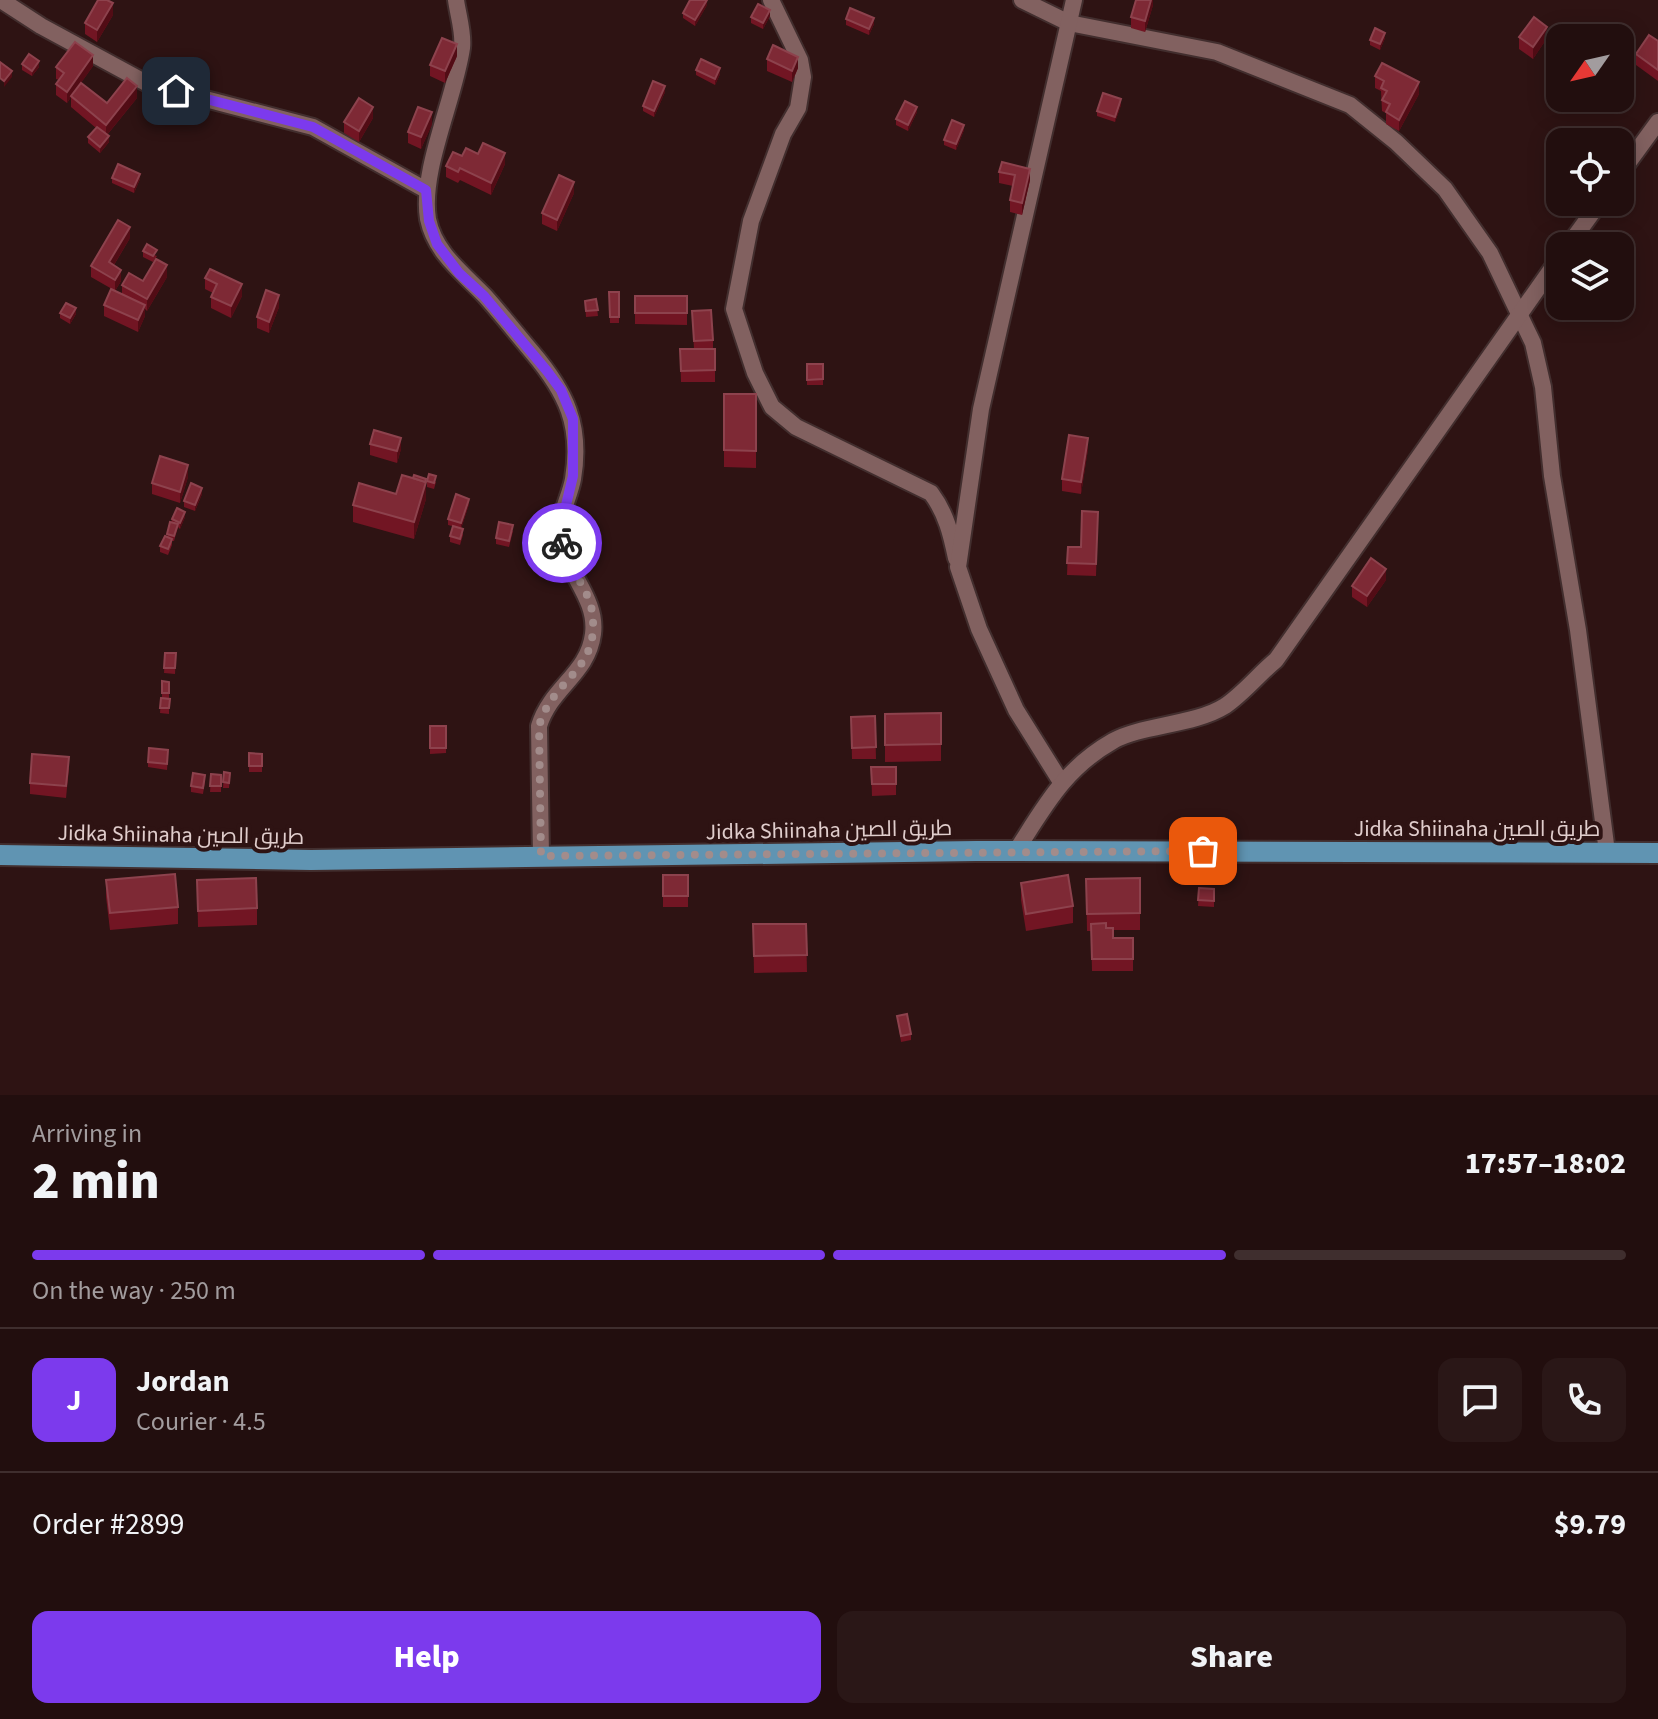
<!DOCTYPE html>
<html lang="en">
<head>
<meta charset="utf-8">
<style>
  :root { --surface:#220e0e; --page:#2a1717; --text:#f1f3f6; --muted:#a29c9e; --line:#3f2e2e; --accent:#7c3aed }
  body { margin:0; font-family:"Source Sans 3",Cairo,sans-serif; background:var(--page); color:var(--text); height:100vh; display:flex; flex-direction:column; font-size:30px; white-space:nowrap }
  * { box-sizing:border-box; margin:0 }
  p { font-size:26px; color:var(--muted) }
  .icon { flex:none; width:44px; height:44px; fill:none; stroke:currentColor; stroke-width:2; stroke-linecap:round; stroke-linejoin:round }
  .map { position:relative; height:1095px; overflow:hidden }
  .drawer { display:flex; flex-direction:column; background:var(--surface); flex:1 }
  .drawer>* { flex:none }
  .needle { width:52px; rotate:236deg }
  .fabs { position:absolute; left:1546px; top:24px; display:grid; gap:16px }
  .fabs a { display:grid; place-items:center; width:88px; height:88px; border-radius:16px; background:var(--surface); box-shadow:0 4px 20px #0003,0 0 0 2px var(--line); font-size:40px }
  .pin { position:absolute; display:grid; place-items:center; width:68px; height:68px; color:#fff; margin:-34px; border-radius:16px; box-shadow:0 4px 12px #0006 }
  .courier { position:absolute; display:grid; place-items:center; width:80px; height:80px; margin:-40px; border:6px solid #7c3aed; border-radius:50%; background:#fff; color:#222; box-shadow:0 2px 10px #0007 }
  .overview em { font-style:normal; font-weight:800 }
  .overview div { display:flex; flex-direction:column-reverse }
  .overview { display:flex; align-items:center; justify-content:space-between; height:136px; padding:0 32px }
  h1 { font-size:52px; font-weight:800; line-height:60px }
  .bar { display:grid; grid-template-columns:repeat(4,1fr); gap:12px 8px; align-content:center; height:96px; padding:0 32px }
  .bar i { height:10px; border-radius:6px; background:var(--line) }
  .bar .current { background:var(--accent) }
  .bar p { grid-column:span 4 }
  .line { display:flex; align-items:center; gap:20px; padding:0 32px; border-top:2px solid var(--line) }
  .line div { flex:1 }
  .round { display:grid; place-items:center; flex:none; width:84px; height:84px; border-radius:16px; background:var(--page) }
  .button { display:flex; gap:16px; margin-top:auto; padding:16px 32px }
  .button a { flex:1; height:92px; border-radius:16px; background:var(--accent); color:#fff; font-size:32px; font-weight:800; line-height:92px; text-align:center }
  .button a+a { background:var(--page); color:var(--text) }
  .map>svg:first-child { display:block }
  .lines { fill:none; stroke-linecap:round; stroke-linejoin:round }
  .street-casing { stroke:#422e2e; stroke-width:20 }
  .primary-casing { stroke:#422e2e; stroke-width:24 }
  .street { stroke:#826160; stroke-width:16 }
  .primary { stroke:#6094b2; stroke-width:20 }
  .wall { fill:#721523 }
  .shaded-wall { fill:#520c15 }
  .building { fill:#7e2935; stroke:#8d424d; stroke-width:2 }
  .done { stroke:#a28c8b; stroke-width:8; stroke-dasharray:0 14.4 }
  .route { stroke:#7c3aed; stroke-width:10 }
  .labels { text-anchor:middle; stroke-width:8; stroke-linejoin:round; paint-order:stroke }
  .street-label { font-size:22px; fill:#e0cdcc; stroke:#2e1313 }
</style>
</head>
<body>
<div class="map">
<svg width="1658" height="1095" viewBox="0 0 1658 1095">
  <rect width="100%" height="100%" fill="#2e1313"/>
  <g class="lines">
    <defs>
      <g id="street">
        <polyline points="1,0 41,26 148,84 313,127 426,190"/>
        <path d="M456 0C458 15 464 33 462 48 455 98 420 171 428 219 435 253 463 273 485 296 501 314 516 333 532 352 566 392 582 425 573 479 570 496 559 515 560 532 561 569 598 596 593 634 588 674 551 687 539 726L541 856"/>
        <path d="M771 0 800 60 803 77 798 108 783 134 751 221 734 309 755 373 772 407 796 427 931 493C946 513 951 534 956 558"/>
        <polyline points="1022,0 1069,23 1217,52 1350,105 1396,142 1445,189 1490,253 1533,343 1543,387 1552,476 1578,630 1607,852"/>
        <polyline points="1620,174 1658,122"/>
        <polyline points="1568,246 1600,202"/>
        <polyline points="1061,782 1016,710 979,629 958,567 981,409 1074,0"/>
        <path d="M1016 851C1045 806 1064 769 1113 741 1141 725 1195 725 1225 706 1243 694 1259 674 1276 660L1560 257"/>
      </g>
      <polyline id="primary" points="0,855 311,860 976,851 1658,853"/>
    </defs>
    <use href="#street" class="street-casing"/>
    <use href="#primary" class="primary-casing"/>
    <use href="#street" class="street"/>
    <use href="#primary" class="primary"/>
  </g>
  <g class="wall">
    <polygon points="1153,0 1153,5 1145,32 1131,28 1131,17"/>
    <polygon points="707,5 695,26 683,18 683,13"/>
    <polygon points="113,15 97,42 85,34 85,23"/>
    <polygon points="770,16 763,29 751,23 751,17"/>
    <polygon points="846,19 874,24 869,35 846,25"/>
    <polygon points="1519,37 1547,38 1533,59 1519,49"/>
    <polygon points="1385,38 1380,50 1370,45 1370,40"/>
    <polygon points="1658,41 1658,81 1636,65 1636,54"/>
    <polygon points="457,56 445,83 430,76 430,65"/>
    <polygon points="767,59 798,68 792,82 767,71"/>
    <polygon points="22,64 39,67 32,76 22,70"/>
    <polygon points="93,66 80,84 107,103 137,98 107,135 109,142 100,153 88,143 88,137 96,128 71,107 71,97 67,103 56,95 56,84 59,80 56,79 56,67"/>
    <polygon points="696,70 720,74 715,85 696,75"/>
    <polygon points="1375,76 1419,94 1399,131 1386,124 1386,113 1382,111 1381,91 1375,88"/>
    <polygon points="665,92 654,117 643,111 643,106"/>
    <polygon points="1121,105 1115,122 1097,116 1097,111"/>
    <polygon points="917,112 908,131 896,125 896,119"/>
    <polygon points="373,118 359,142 344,133 344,122"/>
    <polygon points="432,124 421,149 408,143 408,132"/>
    <polygon points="964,130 956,150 944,145 944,140"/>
    <polygon points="462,156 505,164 491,195 460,180 458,183 446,177 446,166"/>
    <polygon points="1002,162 1030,180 1022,215 1010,212 1010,200 1013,186 999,183 999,172"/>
    <polygon points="112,178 140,179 134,193 112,183"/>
    <polygon points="574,193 557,231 542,224 542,213"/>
    <polygon points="130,238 114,265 121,281 115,291 122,294 122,285 167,277 147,311 145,309 145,316 138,332 104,316 104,305 112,289 91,277 91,266"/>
    <polygon points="143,251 157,256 153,262 143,257"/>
    <polygon points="205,278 242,296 231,318 211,308 211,297 213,293 205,289"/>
    <polygon points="609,292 619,292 619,323 610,323"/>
    <polygon points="635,296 687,296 687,325 635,324"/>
    <polygon points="596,299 598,316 586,317 585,301"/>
    <polygon points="279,307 269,333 257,328 257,317"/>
    <polygon points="692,311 713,340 713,349 715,349 715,382 681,382 680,349 694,349"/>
    <polygon points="60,313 76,314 70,324 60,318"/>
    <rect x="807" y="364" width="16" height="21"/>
    <polygon points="724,394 756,394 756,468 724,467"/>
    <polygon points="370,444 401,449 397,463 370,455"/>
    <polygon points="1088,449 1081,494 1062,491 1062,479"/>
    <polygon points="188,477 180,503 152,494 152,483"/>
    <polygon points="413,478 426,479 426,499 414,539 353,522 353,505 396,494"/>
    <polygon points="427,481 436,482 434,489 427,487"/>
    <polygon points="202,494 195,511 184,507 184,501"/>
    <polygon points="469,504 461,529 463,535 460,545 450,542 450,536 460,528 448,525 448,519"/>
    <polygon points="1098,512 1096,576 1067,575 1068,547 1081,547"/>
    <polygon points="185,517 180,529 178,527 174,541 172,541 172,545 168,555 160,552 160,546 167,537 172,519"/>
    <polygon points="513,531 509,547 496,544 496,538"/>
    <polygon points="1386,580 1367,607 1352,597 1352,586"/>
    <polygon points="165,653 176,653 175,674 164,673"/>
    <polygon points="162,681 169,682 169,714 160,713 161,698 162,698"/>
    <polygon points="941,713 941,761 885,762 885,714"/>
    <polygon points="875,716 876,759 852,759 851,717"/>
    <polygon points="430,726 446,726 446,753 430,754"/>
    <polygon points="249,753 262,754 262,772 249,772"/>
    <polygon points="168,756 167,770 148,767 148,762"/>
    <polygon points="871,767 896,767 896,795 872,796"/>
    <polygon points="69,768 66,798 30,794 30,783"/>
    <polygon points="224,772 230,773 229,788 223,788"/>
    <polygon points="211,774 221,775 221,792 210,792"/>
    <polygon points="205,781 203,794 191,792 191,786"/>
    <rect x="663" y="875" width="25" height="32"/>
    <polygon points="1140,878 1140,930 1113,930 1113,938 1133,938 1133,971 1092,971 1091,931 1087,931 1086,879"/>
    <polygon points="106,880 178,907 178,924 110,930 106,897"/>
    <polygon points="197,880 257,908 257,925 198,927"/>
    <polygon points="1021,883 1073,906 1073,923 1026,931 1021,900"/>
    <polygon points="1199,888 1214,889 1214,907 1198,906"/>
    <polygon points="753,924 806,924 807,972 754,973"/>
    <polygon points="897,1016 911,1034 911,1040 901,1042"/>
  </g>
  <g class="shaded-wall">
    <polygon points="707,0 707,5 695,26 695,20"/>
    <polygon points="1151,0 1153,0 1153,5 1145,32 1145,21"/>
    <polygon points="113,3 113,15 97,42 97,30"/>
    <polygon points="770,10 770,16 763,29 763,23"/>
    <polygon points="874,18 874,24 869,35 869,29"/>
    <polygon points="1547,27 1547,38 1533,59 1533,47"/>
    <polygon points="1385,33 1385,38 1380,50 1380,44"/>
    <polygon points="457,44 457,56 445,83 445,71"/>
    <polygon points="93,55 93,66 67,103 67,92"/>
    <polygon points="798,57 798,68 792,82 792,71"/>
    <polygon points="39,61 39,67 32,76 32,71"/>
    <polygon points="720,68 720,74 715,85 715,79"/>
    <polygon points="12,71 12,77 4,87 4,81"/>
    <polygon points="1419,82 1419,94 1399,131 1399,120"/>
    <polygon points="137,86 137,98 106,136 106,125"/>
    <polygon points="665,86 665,92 654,117 654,111"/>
    <polygon points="1121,99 1121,105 1115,122 1115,117"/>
    <polygon points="373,107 373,118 359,142 359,131"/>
    <polygon points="917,107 917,112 908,131 908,125"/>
    <polygon points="432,112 432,124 421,149 421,137"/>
    <polygon points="964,125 964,130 956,150 956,144"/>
    <polygon points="109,136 109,142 100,153 100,147"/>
    <polygon points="505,153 505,164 491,195 491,183"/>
    <polygon points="1030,169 1030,180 1022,215 1022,203"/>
    <polygon points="140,174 140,179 134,193 134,187"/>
    <polygon points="574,182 574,193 557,231 557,220"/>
    <polygon points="130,227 130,238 109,273 109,262"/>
    <polygon points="167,265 167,277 147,311 147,299"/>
    <polygon points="121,270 121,281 115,291 115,280"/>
    <polygon points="242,284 242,296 231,318 231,306"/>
    <polygon points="279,295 279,307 269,333 269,322"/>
    <polygon points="145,305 145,316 138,332 138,320"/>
    <polygon points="76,308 76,314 70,324 70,318"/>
    <polygon points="401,438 401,449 397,463 397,451"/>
    <polygon points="1088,438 1088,449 1081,494 1081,482"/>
    <polygon points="188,465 188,477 180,503 180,492"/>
    <polygon points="426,479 426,499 414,539 414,522"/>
    <polygon points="202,488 202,494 195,511 195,505"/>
    <polygon points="469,499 469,504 461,529 461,523"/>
    <polygon points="185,512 185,517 180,529 180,523"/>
    <polygon points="1386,569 1386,580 1367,607 1367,596"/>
  </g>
  <g class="building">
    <polygon points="98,0 107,0 113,3 97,30 85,23"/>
    <polygon points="690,0 707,0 695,20 683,13"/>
    <polygon points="1136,0 1151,0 1145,21 1131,17"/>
    <polygon points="758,4 770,10 763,23 751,17"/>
    <polygon points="850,8 874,18 869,29 846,19"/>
    <polygon points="1534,17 1547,27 1533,47 1519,37"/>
    <polygon points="1375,28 1385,33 1380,44 1370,40"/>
    <polygon points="1584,33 1592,38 1581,38"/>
    <polygon points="1649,35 1658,41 1658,70 1636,54"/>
    <polygon points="442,38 457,44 445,71 430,65"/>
    <polygon points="75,42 93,55 67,92 56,84 64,73 56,67"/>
    <polygon points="773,45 798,57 792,71 767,59"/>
    <polygon points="29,54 39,61 32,71 22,64"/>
    <polygon points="701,59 720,68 715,79 696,70"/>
    <polygon points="0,62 12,71 4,81 0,78"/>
    <polygon points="1382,63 1419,82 1399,120 1386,112 1390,104 1382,100 1387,91 1381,88 1384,81 1375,76"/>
    <polygon points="127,78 137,86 106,125 71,96 81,83 107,103"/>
    <polygon points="653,81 665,86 654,111 643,106"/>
    <polygon points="1103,93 1121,99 1115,117 1097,111"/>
    <polygon points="359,98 373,107 359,131 344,122"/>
    <polygon points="905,101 917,107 908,125 896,119"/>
    <polygon points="418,107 432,112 421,137 408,132"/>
    <polygon points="952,120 964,125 956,144 944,140"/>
    <polygon points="97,127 109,136 100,147 88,137"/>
    <polygon points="483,143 505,153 491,183 460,168 458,172 446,166 453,152 462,156 466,148 478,154"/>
    <polygon points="1002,162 1030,169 1022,203 1010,200 1015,175 999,172"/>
    <polygon points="118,164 140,174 134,187 112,178"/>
    <polygon points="559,175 574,182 557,220 542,213"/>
    <polygon points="118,220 130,227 109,262 121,270 115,280 91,266"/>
    <polygon points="147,244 157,250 153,256 143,251"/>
    <polygon points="156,259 167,265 147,299 122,285 129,273 143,281"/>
    <polygon points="210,269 242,284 231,306 211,297 217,284 205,278"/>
    <polygon points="111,289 145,305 138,320 104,305"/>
    <polygon points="266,290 279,295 269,322 257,317"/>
    <polygon points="609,292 619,292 619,317 610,317"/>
    <rect x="635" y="296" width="52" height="17"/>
    <polygon points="596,299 598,310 586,311 585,301"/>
    <polygon points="66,303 76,308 70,318 60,313"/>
    <polygon points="711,310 713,340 694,341 692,311"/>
    <polygon points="680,349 715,349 715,370 681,371"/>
    <polygon points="807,364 823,364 823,379 807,380"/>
    <polygon points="724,394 756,394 756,451 724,450"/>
    <polygon points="374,430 401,438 397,451 370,444"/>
    <polygon points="1069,435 1088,438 1081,482 1062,479"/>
    <polygon points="160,456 188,465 180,492 152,483"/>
    <polygon points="429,474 436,476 434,483 427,481"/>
    <polygon points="402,475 426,482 414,522 353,505 359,483 396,494"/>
    <polygon points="414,475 426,479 425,482 413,478"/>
    <polygon points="191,483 202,488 195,505 184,501"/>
    <polygon points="456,494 469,499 461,523 448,519"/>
    <polygon points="177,508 185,512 180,523 172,519"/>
    <polygon points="1082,511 1098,512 1096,564 1067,563 1068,547 1081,547"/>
    <polygon points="170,522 178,524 174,536 167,534"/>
    <polygon points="499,522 513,525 509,541 496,538"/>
    <polygon points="453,526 463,529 460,539 450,536"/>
    <polygon points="165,536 172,539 168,549 160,546"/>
    <polygon points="1371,558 1386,569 1367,596 1352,586"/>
    <polygon points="165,653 176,653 175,668 164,668"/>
    <polygon points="162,681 169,682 169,693 162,693"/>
    <polygon points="161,698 170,699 169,708 160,708"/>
    <polygon points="941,713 941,744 885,745 885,714"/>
    <polygon points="875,716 876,747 852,748 851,717"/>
    <rect x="430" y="726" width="16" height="22"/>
    <polygon points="149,748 168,750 167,764 148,762"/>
    <polygon points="249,753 262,754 262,766 249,766"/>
    <polygon points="32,754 69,757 66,786 30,783"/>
    <polygon points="871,767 896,767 896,784 872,784"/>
    <polygon points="224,772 230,773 229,783 223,782"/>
    <polygon points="193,773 205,775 203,788 191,786"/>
    <polygon points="211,774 221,775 221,786 210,786"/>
    <polygon points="175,874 178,907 110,913 106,880"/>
    <rect x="663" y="875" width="25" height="21"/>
    <polygon points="1068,875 1073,906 1026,914 1021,883"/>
    <polygon points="256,878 257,908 198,911 197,880"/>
    <polygon points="1140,878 1140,913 1087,914 1086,879"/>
    <polygon points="1199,888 1214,889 1214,901 1198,900"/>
    <polygon points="1106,923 1106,928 1113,928 1113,938 1133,938 1133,959 1092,959 1091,924"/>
    <polygon points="753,924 806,924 807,955 754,956"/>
    <polygon points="907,1014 911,1034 901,1036 897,1016"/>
  </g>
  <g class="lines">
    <path class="done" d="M562 543C567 567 588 587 592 611 601 672 553 677 539 726L541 856 1203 851"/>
    <polyline class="route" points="176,91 313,127 426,190 429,221 437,244 459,273 484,296 547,371 561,390 573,419 573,476 560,530 562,543"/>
  </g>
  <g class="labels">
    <g class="street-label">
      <text x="1477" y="836">Jidka Shiinaha طريق الصين</text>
      <text transform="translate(829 829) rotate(-1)" y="8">Jidka Shiinaha طريق الصين</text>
      <text transform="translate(181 834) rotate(1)" y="8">Jidka Shiinaha طريق الصين</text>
    </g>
  </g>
</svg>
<div class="fabs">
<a><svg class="needle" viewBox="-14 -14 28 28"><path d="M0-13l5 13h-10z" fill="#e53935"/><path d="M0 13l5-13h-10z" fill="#a29c9e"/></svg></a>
<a><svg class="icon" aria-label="locate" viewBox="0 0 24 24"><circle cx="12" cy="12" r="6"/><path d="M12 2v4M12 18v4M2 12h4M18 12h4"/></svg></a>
<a><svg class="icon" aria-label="layers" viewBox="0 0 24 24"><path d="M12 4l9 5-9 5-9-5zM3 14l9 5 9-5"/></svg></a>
</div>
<div class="pin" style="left:1203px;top:851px;background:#ea580c"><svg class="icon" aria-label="bag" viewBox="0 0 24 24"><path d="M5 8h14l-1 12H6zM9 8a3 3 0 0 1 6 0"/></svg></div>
<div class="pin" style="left:176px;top:91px;background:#1f2937"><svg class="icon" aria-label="home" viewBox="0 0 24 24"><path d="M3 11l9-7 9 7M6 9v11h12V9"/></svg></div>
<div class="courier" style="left:562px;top:543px"><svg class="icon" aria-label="bike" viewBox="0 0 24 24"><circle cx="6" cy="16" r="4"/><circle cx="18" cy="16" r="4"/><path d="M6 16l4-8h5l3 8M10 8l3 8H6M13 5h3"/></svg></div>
</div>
<section class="drawer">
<div class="overview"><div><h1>2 min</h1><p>Arriving in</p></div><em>17:57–18:02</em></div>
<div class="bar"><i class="current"></i><i class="current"></i><i class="current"></i><i></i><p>On the way · 250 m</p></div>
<div class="line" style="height:144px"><b class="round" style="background:var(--accent);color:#fff">J</b><div><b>Jordan</b><p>Courier · 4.5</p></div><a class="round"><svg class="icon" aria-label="chat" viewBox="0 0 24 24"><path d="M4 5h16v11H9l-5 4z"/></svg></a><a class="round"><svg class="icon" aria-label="phone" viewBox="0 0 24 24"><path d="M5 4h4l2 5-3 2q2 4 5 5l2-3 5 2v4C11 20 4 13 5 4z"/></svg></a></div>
<div class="line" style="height:104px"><div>Order #2899</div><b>$9.79</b></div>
<div class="button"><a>Help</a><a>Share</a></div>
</section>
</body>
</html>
